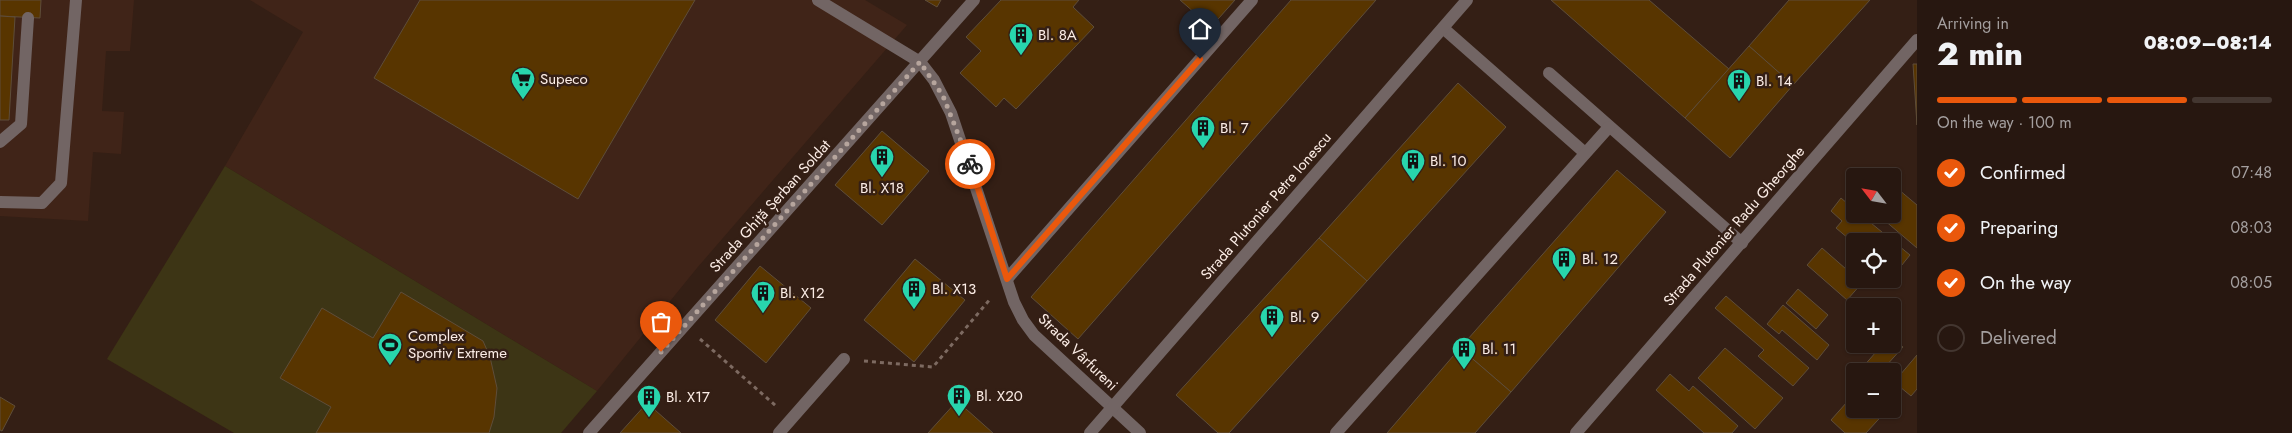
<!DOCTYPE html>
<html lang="en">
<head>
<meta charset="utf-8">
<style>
  :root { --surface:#271710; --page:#33241e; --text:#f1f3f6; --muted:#a49f9f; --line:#433630; --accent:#ea580c }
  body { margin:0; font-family:Jost,sans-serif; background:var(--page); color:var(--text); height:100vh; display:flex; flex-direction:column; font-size:19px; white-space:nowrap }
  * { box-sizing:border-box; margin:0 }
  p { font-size:16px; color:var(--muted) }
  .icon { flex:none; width:28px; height:28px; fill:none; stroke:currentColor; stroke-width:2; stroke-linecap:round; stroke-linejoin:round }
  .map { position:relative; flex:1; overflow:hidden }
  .sheet { display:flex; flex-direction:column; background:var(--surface); width:375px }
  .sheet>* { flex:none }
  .needle { width:32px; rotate:301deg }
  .tools { position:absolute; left:1846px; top:168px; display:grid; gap:10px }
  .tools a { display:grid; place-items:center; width:55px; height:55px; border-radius:5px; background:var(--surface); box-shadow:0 1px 4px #0004,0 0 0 1px var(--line); font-size:25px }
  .pin { position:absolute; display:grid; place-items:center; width:42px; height:42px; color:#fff; margin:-51px -21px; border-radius:50% 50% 50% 0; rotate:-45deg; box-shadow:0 0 5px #0007 }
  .pin .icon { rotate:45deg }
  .courier { position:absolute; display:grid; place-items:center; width:50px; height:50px; margin:-25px; border:4px solid #ea580c; border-radius:50%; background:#fff; color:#222; box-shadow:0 1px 6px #0007 }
  .overview em { font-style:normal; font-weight:800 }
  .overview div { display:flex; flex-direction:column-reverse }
  .overview { display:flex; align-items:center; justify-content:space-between; height:85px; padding:0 20px }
  h1 { font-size:32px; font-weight:800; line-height:38px }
  .bar { display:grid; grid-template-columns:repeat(4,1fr); gap:8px 5px; align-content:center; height:60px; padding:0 20px }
  .bar i { height:6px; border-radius:4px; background:var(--line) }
  .bar .active { background:var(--accent) }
  .bar p { grid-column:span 4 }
  ol { padding:0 20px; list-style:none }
  li { display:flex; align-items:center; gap:15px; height:55px }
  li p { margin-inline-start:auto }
  li .icon { padding:5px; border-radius:50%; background:var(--accent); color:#fff; stroke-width:4 }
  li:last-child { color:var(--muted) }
  li i { width:28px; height:28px; border:2px solid var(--line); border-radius:50% }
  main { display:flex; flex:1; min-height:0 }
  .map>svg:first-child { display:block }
  .built { fill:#402418 }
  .green { fill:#3d3515 }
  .building { fill:#583500; stroke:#5e4d3a }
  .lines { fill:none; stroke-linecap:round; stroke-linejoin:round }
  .path { stroke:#7d6a61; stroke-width:3; stroke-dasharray:4 4; stroke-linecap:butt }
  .service { stroke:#726564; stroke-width:12 }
  .minor { stroke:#726564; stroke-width:12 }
  .done { stroke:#b6a59d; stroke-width:5; stroke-dasharray:0 9 }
  .route { stroke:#ea580c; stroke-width:6 }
  .labels { text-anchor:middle; stroke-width:5; stroke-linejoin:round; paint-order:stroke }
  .poi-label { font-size:15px; fill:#fcede6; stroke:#341f15; text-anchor:start }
  .street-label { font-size:15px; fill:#fcede6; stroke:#341f15 }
</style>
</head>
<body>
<main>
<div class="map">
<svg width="1917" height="433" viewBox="0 0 1917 433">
  <rect width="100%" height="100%" fill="#341f15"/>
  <g class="built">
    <polygon points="0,0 134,0 130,51 106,51 102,111 124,112 121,154 93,152 88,221 0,216"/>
    <polygon points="250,0 865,0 907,25 697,268 597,391 225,166 303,32"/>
  </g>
  <polygon class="green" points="225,166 597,391 561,433 234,433 107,359"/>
  <g class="building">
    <polygon points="0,0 41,0 40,18 0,16"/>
    <polygon points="420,0 695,0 578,199 374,78"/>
    <polygon points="925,0 941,0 937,7"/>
    <polygon points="1001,0 1079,0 1073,7 1094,27 1016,109 1004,98 996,107 960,73 981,51 966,37"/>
    <polygon points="1180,0 1235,0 1211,27"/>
    <polygon points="1291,0 1376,0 1078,339 1031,297"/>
    <polygon points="1551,0 1649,0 1729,69 1685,118"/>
    <polygon points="1789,0 1870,0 1793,85 1749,46"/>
    <polygon points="0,16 15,17 9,120 0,120"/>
    <polygon points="1749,46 1793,85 1730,158 1685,118"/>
    <polygon points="1913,64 1917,64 1917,125"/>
    <polygon points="1458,83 1506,127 1367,281 1319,238"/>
    <polygon points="882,131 929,171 882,225 835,185"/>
    <polygon points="1617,170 1666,212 1511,392 1460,348"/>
    <polygon points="1892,184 1917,205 1917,248 1877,214 1892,214"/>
    <polygon points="1841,198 1855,210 1855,214 1860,214 1910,255 1893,276 1892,241 1855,241 1855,244 1836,228 1842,221 1831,211"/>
    <polygon points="1319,238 1367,281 1229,433 1218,433 1176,395"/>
    <polygon points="1822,248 1862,283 1847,300 1807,265"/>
    <polygon points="915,259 965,300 914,362 864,320"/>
    <polygon points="760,266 811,308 766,363 715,320"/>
    <polygon points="1798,289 1828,315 1816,329 1786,303"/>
    <polygon points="401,292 483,341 490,357 497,388 494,417 489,433 316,433 331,407 280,378 322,308 373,338"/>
    <polygon points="1726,296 1809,368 1793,386 1758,356 1764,350 1715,308"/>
    <polygon points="1783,305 1829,345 1817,360 1782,330 1779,334 1767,324"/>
    <polygon points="1892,338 1903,347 1885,367 1890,371 1865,371 1862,368 1883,344 1892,344"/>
    <polygon points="1460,348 1511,392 1475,433 1387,433"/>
    <polygon points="1725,348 1783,398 1755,429 1698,378"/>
    <polygon points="1917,355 1917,389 1911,396 1894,382"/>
    <polygon points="1670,374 1689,391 1693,386 1738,426 1732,433 1704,433 1656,390"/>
    <polygon points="1855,393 1855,409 1888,409 1866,433 1845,433 1831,420"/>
    <polygon points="0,397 15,406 2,431 0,430"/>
    <polygon points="957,401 993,433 928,433"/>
    <polygon points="647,403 681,433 620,433"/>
  </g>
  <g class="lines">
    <g class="path">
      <polyline points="700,339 776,406"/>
      <polyline points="864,361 933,367 991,298"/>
    </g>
    <g class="service">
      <polyline points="818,0 920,62"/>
      <polyline points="1443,28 1585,153"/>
      <polyline points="1549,73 1742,243"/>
      <polyline points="0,142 21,124 28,18"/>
      <polyline points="0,202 42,203 61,183 76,0"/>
      <polyline points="1007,279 1252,0"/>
      <polyline points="779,433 844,359"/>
      <polyline points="1336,433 1609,127"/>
    </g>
    <g class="minor">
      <polyline points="920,62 934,80 951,113 1014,302 1023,320 1034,335 1140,433"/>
      <polyline points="589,433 974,0"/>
      <polyline points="1090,433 1467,0"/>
      <polyline points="1576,433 1917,40"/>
    </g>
  </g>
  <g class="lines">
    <polyline class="done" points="661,352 920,62 943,96 970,164"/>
    <polyline class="route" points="970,164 1007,279 1200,59"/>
  </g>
  <defs>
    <symbol id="building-pin" viewBox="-11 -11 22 30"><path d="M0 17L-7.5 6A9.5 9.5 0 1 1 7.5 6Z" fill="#28d5ad" stroke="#341f15"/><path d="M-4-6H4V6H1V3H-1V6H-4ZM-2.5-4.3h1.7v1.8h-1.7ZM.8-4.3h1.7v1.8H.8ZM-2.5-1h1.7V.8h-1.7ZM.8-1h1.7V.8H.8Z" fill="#111"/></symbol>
    <symbol id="supermarket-pin" viewBox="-11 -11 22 30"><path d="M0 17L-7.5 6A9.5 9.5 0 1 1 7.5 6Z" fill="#28d5ad" stroke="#341f15"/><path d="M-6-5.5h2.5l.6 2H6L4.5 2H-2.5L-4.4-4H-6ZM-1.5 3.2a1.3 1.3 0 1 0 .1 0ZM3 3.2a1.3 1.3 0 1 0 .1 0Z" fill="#111"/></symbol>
    <symbol id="stadium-pin" viewBox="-11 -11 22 30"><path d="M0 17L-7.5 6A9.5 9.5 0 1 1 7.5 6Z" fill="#28d5ad" stroke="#341f15"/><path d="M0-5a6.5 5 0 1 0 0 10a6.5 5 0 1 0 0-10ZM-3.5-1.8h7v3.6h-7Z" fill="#111"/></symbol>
  </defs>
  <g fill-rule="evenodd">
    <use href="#building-pin" x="1007" y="21" width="28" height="38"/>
    <use href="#supermarket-pin" x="509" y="65" width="28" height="38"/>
    <use href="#building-pin" x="1725" y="67" width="28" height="38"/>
    <use href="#building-pin" x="1189" y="114" width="28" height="38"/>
    <use href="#building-pin" x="868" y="143" width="28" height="38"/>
    <use href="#building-pin" x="1399" y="147" width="28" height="38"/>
    <use href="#building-pin" x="1550" y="245" width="28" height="38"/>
    <use href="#building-pin" x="900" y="275" width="28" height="38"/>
    <use href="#building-pin" x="749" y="279" width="28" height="38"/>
    <use href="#building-pin" x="1258" y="303" width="28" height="38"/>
    <use href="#stadium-pin" x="376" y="331" width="28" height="38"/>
    <use href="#building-pin" x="1450" y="335" width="28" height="38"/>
    <use href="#building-pin" x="945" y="382" width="28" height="38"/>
    <use href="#building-pin" x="635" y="383" width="28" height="38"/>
  </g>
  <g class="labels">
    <g class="poi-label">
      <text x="1038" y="40">Bl. 8A</text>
      <text x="540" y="84">Supeco</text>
      <text x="1756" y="86">Bl. 14</text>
      <text x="1220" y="133">Bl. 7</text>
      <text x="1430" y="166">Bl. 10</text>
      <text x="882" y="193" text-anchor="middle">Bl. X18</text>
      <text x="1582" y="264">Bl. 12</text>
      <text x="932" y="294">Bl. X13</text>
      <text x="780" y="298">Bl. X12</text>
      <text x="1290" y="322">Bl. 9</text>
      <text x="408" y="341">Complex<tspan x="408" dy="17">Sportiv Extreme</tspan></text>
      <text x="1482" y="354">Bl. 11</text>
      <text x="976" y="401">Bl. X20</text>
      <text x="666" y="402">Bl. X17</text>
    </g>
    <g class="street-label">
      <text transform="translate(770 206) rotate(-48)" y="5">Strada Ghiță Șerban Soldat</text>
      <text transform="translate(1266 206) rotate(-49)" y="5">Strada Plutonier Petre Ionescu</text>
      <text transform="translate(1734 226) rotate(-49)" y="5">Strada Plutonier Radu Gheorghe</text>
      <text transform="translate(1078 352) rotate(44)" y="5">Strada Vârfureni</text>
    </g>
  </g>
</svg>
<div class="tools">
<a><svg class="needle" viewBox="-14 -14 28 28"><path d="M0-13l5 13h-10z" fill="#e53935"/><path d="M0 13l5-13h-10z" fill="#a49f9f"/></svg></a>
<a><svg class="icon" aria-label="locate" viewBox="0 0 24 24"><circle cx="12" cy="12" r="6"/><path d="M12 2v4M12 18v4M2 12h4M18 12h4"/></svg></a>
<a>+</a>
<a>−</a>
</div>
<div class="pin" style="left:661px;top:352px;background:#ea580c"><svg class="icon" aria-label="bag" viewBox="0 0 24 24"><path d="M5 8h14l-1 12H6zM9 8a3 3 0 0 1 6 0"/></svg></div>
<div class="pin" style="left:1200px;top:59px;background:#1f2937"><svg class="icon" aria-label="home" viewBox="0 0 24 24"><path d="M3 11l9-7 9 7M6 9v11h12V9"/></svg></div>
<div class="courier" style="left:970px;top:164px"><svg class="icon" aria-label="bike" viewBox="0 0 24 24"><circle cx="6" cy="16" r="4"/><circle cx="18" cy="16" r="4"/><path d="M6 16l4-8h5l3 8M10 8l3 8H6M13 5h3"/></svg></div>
</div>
<section class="sheet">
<div class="overview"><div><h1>2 min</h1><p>Arriving in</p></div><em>08:09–08:14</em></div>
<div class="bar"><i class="active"></i><i class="active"></i><i class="active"></i><i></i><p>On the way · 100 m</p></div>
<ol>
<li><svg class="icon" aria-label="check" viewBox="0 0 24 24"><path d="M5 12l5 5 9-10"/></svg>Confirmed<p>07:48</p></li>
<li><svg class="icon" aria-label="check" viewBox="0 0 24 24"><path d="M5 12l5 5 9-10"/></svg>Preparing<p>08:03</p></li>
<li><svg class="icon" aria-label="check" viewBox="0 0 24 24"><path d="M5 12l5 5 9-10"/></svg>On the way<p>08:05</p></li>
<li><i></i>Delivered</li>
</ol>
</section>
</main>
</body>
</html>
